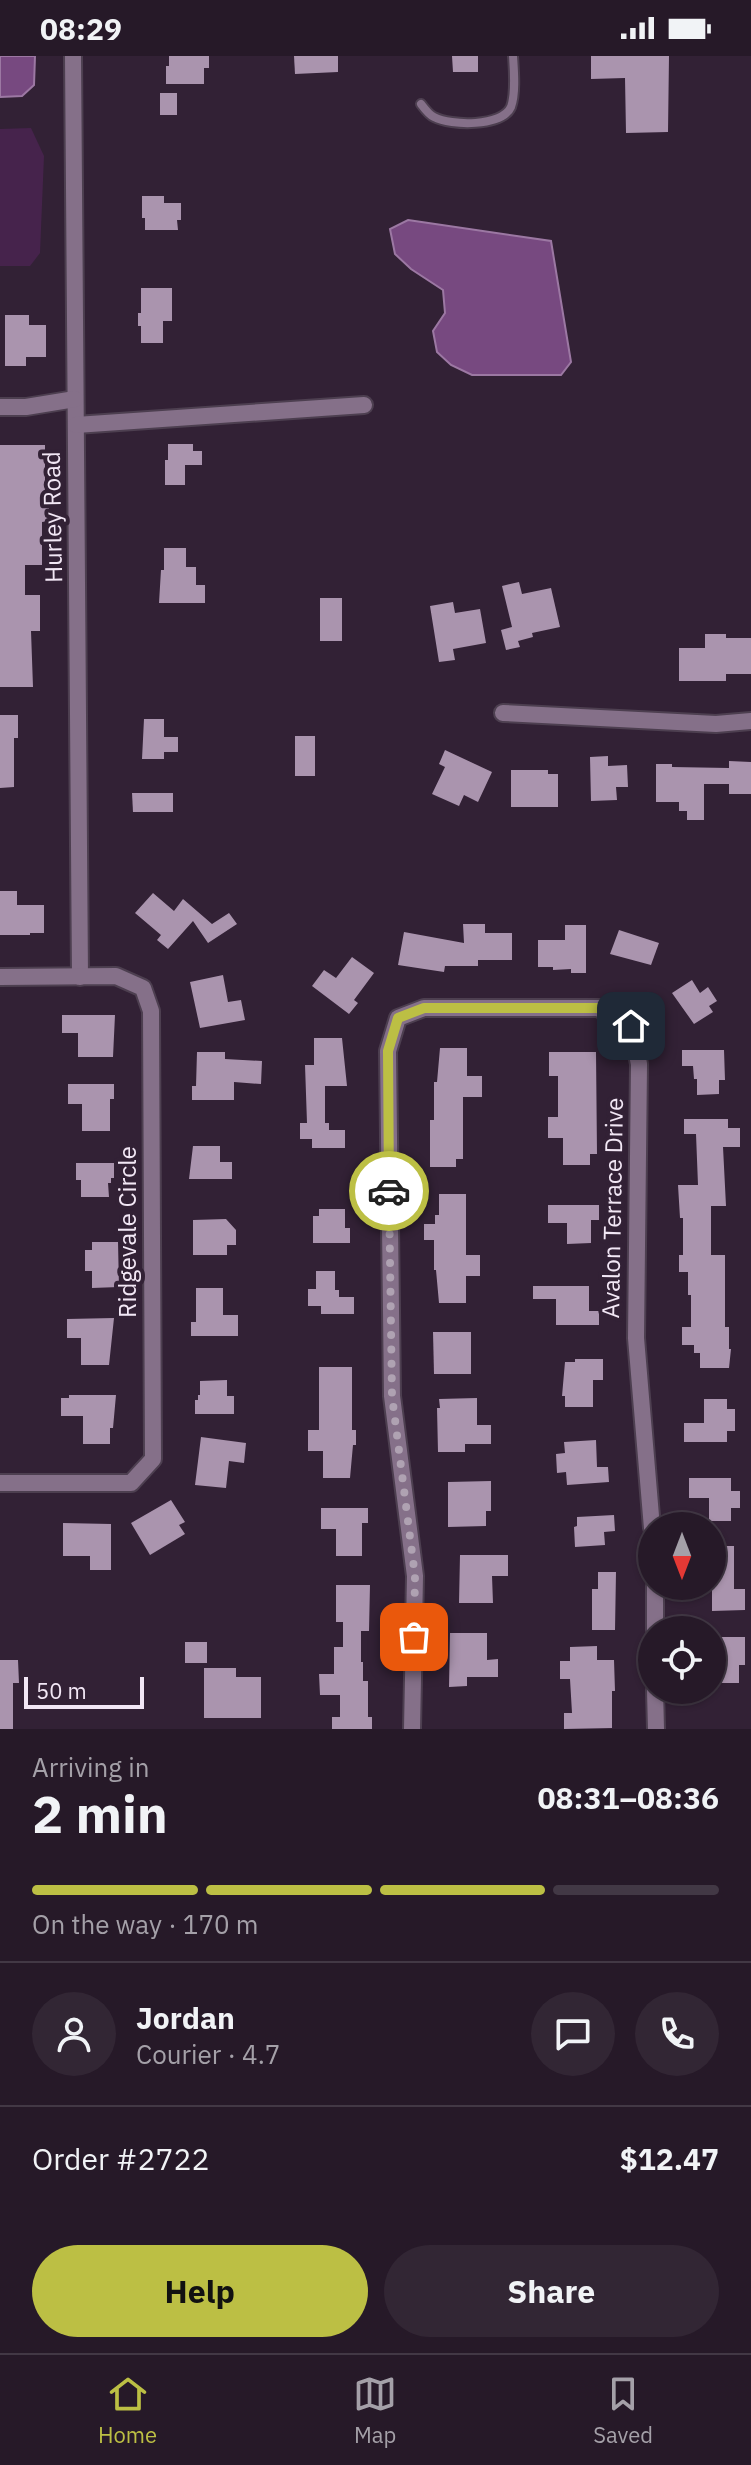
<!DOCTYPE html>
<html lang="en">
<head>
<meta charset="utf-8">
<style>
  :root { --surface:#261928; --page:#322634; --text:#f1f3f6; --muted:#a4a0a8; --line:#423845; --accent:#bcbf44 }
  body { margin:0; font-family:"IBM Plex Sans",sans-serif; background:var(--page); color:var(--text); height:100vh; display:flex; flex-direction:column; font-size:30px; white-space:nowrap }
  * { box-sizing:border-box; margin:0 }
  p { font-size:26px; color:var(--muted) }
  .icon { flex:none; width:44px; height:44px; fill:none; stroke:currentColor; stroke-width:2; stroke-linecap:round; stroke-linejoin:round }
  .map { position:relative; height:1673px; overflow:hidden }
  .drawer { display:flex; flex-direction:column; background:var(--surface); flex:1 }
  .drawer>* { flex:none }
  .needle { width:52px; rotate:180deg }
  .buttons { position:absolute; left:638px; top:1456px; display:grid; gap:16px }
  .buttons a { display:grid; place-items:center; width:88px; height:88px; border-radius:50%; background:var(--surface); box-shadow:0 2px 6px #0004,0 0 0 2px var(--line); font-size:40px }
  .scale { position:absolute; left:24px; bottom:20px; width:120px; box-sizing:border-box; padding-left:8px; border:4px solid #f2e7f5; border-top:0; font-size:22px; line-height:28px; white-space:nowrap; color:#f2e7f5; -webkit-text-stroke:6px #322135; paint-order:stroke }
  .pin { position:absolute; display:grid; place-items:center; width:68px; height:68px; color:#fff; margin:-34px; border-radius:16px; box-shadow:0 4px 12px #0006 }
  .courier { position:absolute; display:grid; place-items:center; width:80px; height:80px; margin:-40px; border:6px solid #bcbf44; border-radius:50%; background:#fff; color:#222; box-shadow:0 2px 10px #0007 }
  .headline em { font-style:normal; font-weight:700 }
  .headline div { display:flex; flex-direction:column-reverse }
  .headline { display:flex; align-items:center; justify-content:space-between; height:136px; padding:0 32px }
  h1 { font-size:52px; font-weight:700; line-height:60px }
  .bar { display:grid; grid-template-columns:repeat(4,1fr); gap:12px 8px; align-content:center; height:96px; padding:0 32px }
  .bar i { height:10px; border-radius:6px; background:var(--line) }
  .bar .selected { background:var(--accent) }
  .bar p { grid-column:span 4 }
  .line { display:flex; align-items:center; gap:20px; padding:0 32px; border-top:2px solid var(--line) }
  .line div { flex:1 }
  .round { display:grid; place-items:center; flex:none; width:84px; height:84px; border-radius:42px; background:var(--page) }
  .button { display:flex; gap:16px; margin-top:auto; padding:16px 32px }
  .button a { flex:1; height:92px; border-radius:48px; background:var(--accent); color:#111; font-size:32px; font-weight:700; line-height:92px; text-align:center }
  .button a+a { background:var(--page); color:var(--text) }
  .status { display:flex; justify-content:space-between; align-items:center; height:56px; padding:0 40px; background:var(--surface); direction:ltr }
  .status svg { height:22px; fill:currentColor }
  .tab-bar { display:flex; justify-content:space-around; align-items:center; height:112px; border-top:2px solid var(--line); background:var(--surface); font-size:22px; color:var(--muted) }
  .tab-bar a { display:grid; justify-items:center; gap:4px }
  .tab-bar .selected { color:var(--accent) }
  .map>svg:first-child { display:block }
  .green { fill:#46234c }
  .water { fill:#774980; stroke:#9c78a3; stroke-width:2 }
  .building { fill:#aa94ae }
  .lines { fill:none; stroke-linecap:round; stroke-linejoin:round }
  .lane-casing { stroke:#4d3f50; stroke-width:12 }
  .street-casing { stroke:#4d3f50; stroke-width:20 }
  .lane { stroke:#857089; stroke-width:8 }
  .street { stroke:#857089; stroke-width:16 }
  .done { stroke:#afa2b2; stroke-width:8; stroke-dasharray:0 14.4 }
  .route { stroke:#bcbf44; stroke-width:10 }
  .labels { text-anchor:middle; stroke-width:8; stroke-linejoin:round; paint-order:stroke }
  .street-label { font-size:24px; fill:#f2e7f5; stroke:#322135 }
</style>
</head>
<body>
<div class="status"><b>08:29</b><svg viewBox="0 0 49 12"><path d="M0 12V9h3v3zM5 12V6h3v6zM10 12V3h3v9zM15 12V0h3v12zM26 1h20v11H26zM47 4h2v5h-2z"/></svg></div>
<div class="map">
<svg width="751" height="1673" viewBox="0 0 751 1673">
  <rect width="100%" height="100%" fill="#322135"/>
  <polygon class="green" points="31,72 44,100 40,197 30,210 0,210 0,73"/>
  <g class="water">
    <polygon points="0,0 35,0 34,29 22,40 0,41"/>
    <polygon points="408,164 551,185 571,306 561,319 472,319 451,309 437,296 433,275 445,257 443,234 411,213 395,198 390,173"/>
  </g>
  <g class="building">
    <polygon points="169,0 209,0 209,12 204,12 204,28 166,28 166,10 169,10"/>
    <polygon points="294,0 338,0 338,16 295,18"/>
    <polygon points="452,0 478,0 478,16 453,16"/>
    <polygon points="591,0 669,0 668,76 626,77 625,22 591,23"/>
    <rect x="160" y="37" width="17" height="22"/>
    <polygon points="142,140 164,140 164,147 181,147 181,164 177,164 178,174 145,174 145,162 142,162"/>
    <polygon points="141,232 172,232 172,265 163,265 163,287 141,287 141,270 138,270 138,257 141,257"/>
    <polygon points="5,259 29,259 29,269 46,269 46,301 26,301 26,310 5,310"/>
    <polygon points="168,388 193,388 193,395 202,395 202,409 185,409 185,429 165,429 165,404 168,404"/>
    <polygon points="0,389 45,389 45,436 49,436 49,465 42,466 42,509 25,509 25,539 40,539 40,575 31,575 33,631 0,631"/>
    <polygon points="164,492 186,492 186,511 196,511 196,529 205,529 205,547 159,547 161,514 164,514"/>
    <polygon points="519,526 522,538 551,532 560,571 532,577 533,581 518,585 520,591 506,594 501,574 512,571 502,530"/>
    <rect x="320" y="542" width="22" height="43"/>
    <polygon points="453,546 455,557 480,553 486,587 453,593 455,604 439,606 430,550"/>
    <polygon points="705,578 726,578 726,582 751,582 751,618 726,618 726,625 679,625 679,592 705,592"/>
    <polygon points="0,659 18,659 18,682 14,682 14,731 0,732"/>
    <polygon points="144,663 164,663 164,681 178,681 178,696 164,696 164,703 142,703"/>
    <rect x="295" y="680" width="20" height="40"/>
    <polygon points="445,694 492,716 478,746 464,739 459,750 432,738 445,711 439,708"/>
    <polygon points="608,700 608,710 627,709 628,731 616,731 617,744 591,745 590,701"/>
    <polygon points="729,705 751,706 751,738 729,738 729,728 704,728 704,764 687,764 687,755 679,755 679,746 656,746 656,708 672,708 672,711 729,712"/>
    <polygon points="511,714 548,714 548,718 558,718 558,751 511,751"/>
    <polygon points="132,737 173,737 173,756 133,756"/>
    <polygon points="0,835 17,835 17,849 44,849 44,877 30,877 30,879 0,879"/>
    <polygon points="153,837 174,855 183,843 212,868 229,857 237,868 208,887 193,865 168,893 157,884 161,879 135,857"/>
    <polygon points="463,868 485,868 485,877 512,877 512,904 478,904 478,910 445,910 444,916 398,909 404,876 464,887"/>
    <polygon points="565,869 586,869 586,917 571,917 571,913 553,914 553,911 538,911 538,884 565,884"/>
    <polygon points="619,874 659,887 651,909 610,898"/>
    <polygon points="352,901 374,917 354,944 358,947 349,958 312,930 324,914 336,922"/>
    <polygon points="223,919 228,946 241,944 245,964 200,972 190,926"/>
    <polygon points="692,924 700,937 708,931 717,945 709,950 713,956 694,968 672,937"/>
    <polygon points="62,959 115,959 113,1001 78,1001 78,977 62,977"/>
    <polygon points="314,982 342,982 347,1030 325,1030 325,1067 329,1067 329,1074 345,1074 345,1092 312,1092 312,1083 300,1083 300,1067 307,1067 305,1009 314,1009"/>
    <polygon points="440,992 467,992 467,1020 482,1020 482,1041 463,1041 463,1103 456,1103 456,1111 430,1111 430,1064 434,1064 434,1026 437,1026"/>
    <polygon points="682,994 724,994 725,1024 719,1024 719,1038 697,1039 697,1023 694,1023 693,1010 682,1010"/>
    <polygon points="197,996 225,996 225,1003 262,1005 261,1028 234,1026 234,1044 192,1044 192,1030 196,1030"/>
    <polygon points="549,996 596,996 597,1098 590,1098 590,1109 563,1109 563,1082 548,1082 548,1061 558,1061 558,1020 549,1020"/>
    <polygon points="68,1028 114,1028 114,1043 110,1043 110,1075 82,1075 82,1048 68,1048"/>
    <polygon points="684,1063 728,1063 728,1072 740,1072 740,1091 723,1091 726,1150 711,1150 711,1199 725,1199 725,1271 729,1271 729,1293 731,1293 729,1312 700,1312 700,1297 694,1297 694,1289 682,1289 682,1271 691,1271 691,1239 688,1239 688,1216 679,1216 679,1199 683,1199 683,1162 680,1162 678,1129 698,1129 696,1078 684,1078"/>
    <polygon points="193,1090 220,1090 220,1106 232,1106 232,1123 189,1123"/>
    <polygon points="76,1107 114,1107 114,1122 111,1122 111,1127 108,1127 109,1141 81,1141 81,1124 76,1124"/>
    <polygon points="439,1138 466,1138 466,1199 480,1199 480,1220 466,1220 466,1247 439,1247 436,1214 434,1214 434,1184 424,1184 424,1168 435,1168 435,1159 439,1159"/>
    <polygon points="548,1149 599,1149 599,1164 591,1164 591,1187 567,1188 567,1167 548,1167"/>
    <polygon points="319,1153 345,1153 345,1172 350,1172 350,1187 313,1187 313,1160 319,1160"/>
    <polygon points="226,1163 236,1174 236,1189 227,1189 227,1199 193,1199 193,1164"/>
    <polygon points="92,1186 118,1186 119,1231 92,1232 92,1215 85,1215 85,1194 92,1194"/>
    <polygon points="316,1215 335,1215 335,1234 339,1234 339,1241 354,1241 354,1258 321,1258 321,1250 308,1250 308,1233 316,1233"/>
    <polygon points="533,1230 589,1230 589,1255 599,1255 599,1269 556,1269 556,1243 533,1243"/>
    <polygon points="196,1232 223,1232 223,1259 238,1259 238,1280 191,1280 191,1266 196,1266"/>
    <polygon points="114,1262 109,1309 81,1309 81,1282 67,1282 67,1263"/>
    <polygon points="433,1276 471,1276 471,1318 434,1318"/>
    <polygon points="575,1303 603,1303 603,1324 593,1324 593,1351 565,1351 565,1340 562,1340 565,1306 575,1306"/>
    <polygon points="319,1311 352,1311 352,1374 356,1374 356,1389 353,1389 350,1422 323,1422 323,1395 308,1395 308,1374 319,1374"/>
    <polygon points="227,1324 227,1340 234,1340 234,1358 195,1358 195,1344 198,1344 198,1339 200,1339 200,1325"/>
    <polygon points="69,1339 116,1339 113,1372 110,1372 110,1388 83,1388 83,1360 61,1360 61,1342 69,1342"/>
    <polygon points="477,1342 477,1369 491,1369 491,1388 465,1388 465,1396 438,1396 437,1352 440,1352 439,1343"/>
    <polygon points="704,1343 727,1343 727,1353 735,1353 735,1375 727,1375 727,1386 684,1386 684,1367 704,1367"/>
    <polygon points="201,1381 246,1387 244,1407 229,1405 226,1432 195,1429"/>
    <polygon points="596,1384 597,1411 608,1411 609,1426 567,1429 566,1416 557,1417 556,1398 565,1397 564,1386"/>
    <polygon points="689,1422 731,1422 731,1435 740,1435 740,1452 731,1452 731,1465 709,1465 709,1442 689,1442"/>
    <polygon points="491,1425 491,1455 486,1455 486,1470 448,1471 448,1426"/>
    <polygon points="171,1444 185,1466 179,1469 185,1478 150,1499 131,1467"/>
    <polygon points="321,1452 368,1452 368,1467 362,1467 362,1500 336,1500 336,1473 321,1473"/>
    <polygon points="614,1459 615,1475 604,1476 605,1489 575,1491 574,1471 577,1470 577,1461"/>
    <polygon points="63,1467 111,1468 111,1514 90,1514 90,1500 63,1500"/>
    <polygon points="712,1490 734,1490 734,1533 745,1533 745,1554 712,1555"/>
    <polygon points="460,1499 508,1499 508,1520 492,1520 493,1547 459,1547"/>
    <polygon points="598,1516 616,1516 615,1574 592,1574 592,1533 598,1533"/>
    <polygon points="336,1529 370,1529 369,1575 361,1575 361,1606 363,1606 363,1625 368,1625 368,1661 372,1661 372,1673 332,1673 332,1661 340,1661 340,1639 320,1639 319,1618 334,1618 334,1591 343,1591 343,1566 336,1566"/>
    <polygon points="450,1577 487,1577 487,1604 498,1603 498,1621 467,1621 467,1630 449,1631"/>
    <polygon points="712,1581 745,1581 745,1609 739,1609 739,1627 714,1627 714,1618 712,1618"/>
    <rect x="185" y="1586" width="22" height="21"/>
    <polygon points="597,1590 597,1604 614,1604 615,1635 612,1635 612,1672 564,1673 564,1657 572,1657 570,1623 560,1623 560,1605 570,1605 570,1591"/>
    <polygon points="0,1604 18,1604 19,1627 13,1627 13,1673 0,1673"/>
    <polygon points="204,1612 236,1612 236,1621 261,1621 261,1662 204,1662"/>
  </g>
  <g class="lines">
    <defs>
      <path id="lane" d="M421 48C424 52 429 59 434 61 451 70 502 71 511 51 516 37 514 15 513 0"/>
      <g id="street">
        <polyline points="73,0 80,921"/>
        <polyline points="0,351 26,351 75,343"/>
        <polyline points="76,369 364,349"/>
        <polyline points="503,657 716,668 751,665"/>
        <polyline points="0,921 116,920 143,932 151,955 153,1403 131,1427 0,1427"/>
        <polyline points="655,1530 655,1574"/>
        <polyline points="655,1634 656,1673"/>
        <polyline points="412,1673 415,1520 392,1340 388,995 398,962 424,952 598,952 631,970 639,1008 636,1282 652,1472"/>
      </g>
    </defs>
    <use href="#lane" class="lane-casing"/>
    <use href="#street" class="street-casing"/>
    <use href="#lane" class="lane"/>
    <use href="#street" class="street"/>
  </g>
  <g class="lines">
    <polyline class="done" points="389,1135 392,1340 415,1520 414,1581"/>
    <polyline class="route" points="389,1135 388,995 398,962 424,952 598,952 631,970"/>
  </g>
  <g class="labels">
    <g class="street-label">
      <text transform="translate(53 461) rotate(-91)" y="8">Hurley Road</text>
      <text transform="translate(613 1152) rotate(-89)" y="8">Avalon Terrace Drive</text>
      <text transform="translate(128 1176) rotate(-90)" y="8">Ridgevale Circle</text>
    </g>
  </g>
</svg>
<div class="buttons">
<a><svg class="needle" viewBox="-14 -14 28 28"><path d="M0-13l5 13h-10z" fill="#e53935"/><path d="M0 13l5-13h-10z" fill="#a4a0a8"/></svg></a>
<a><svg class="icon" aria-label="locate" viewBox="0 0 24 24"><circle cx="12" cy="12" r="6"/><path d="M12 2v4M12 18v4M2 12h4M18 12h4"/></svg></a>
</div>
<div class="scale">50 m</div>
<div class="pin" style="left:414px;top:1581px;background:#ea580c"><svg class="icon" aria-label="bag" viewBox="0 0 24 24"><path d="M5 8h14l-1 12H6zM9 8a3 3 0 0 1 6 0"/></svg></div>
<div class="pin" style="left:631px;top:970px;background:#1f2937"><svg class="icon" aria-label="home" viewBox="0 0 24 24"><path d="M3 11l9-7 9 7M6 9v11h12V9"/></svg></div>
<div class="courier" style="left:389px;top:1135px"><svg class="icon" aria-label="car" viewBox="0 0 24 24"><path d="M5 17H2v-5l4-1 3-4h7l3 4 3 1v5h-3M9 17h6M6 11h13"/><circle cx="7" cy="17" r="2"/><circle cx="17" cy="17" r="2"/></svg></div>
</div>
<section class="drawer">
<div class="headline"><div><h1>2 min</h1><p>Arriving in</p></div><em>08:31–08:36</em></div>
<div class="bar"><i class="selected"></i><i class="selected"></i><i class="selected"></i><i></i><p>On the way · 170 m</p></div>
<div class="line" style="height:144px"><a class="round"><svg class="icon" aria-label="person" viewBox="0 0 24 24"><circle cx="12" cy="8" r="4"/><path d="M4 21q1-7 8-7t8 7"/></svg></a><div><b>Jordan</b><p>Courier · 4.7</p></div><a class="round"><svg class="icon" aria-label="chat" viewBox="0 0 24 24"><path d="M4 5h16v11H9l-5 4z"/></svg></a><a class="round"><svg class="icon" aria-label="phone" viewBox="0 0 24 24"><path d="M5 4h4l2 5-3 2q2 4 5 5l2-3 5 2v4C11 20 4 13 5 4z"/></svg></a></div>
<div class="line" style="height:104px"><div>Order #2722</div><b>$12.47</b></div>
<div class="button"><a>Help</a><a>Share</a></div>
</section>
<nav class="tab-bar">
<a class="selected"><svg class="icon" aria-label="home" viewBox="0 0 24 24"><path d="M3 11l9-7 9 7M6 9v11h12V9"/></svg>Home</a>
<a><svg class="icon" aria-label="map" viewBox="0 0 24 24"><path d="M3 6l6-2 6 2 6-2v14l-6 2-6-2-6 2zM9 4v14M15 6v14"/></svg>Map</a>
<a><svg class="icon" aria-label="saved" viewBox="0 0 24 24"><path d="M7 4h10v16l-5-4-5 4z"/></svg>Saved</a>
</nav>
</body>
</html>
